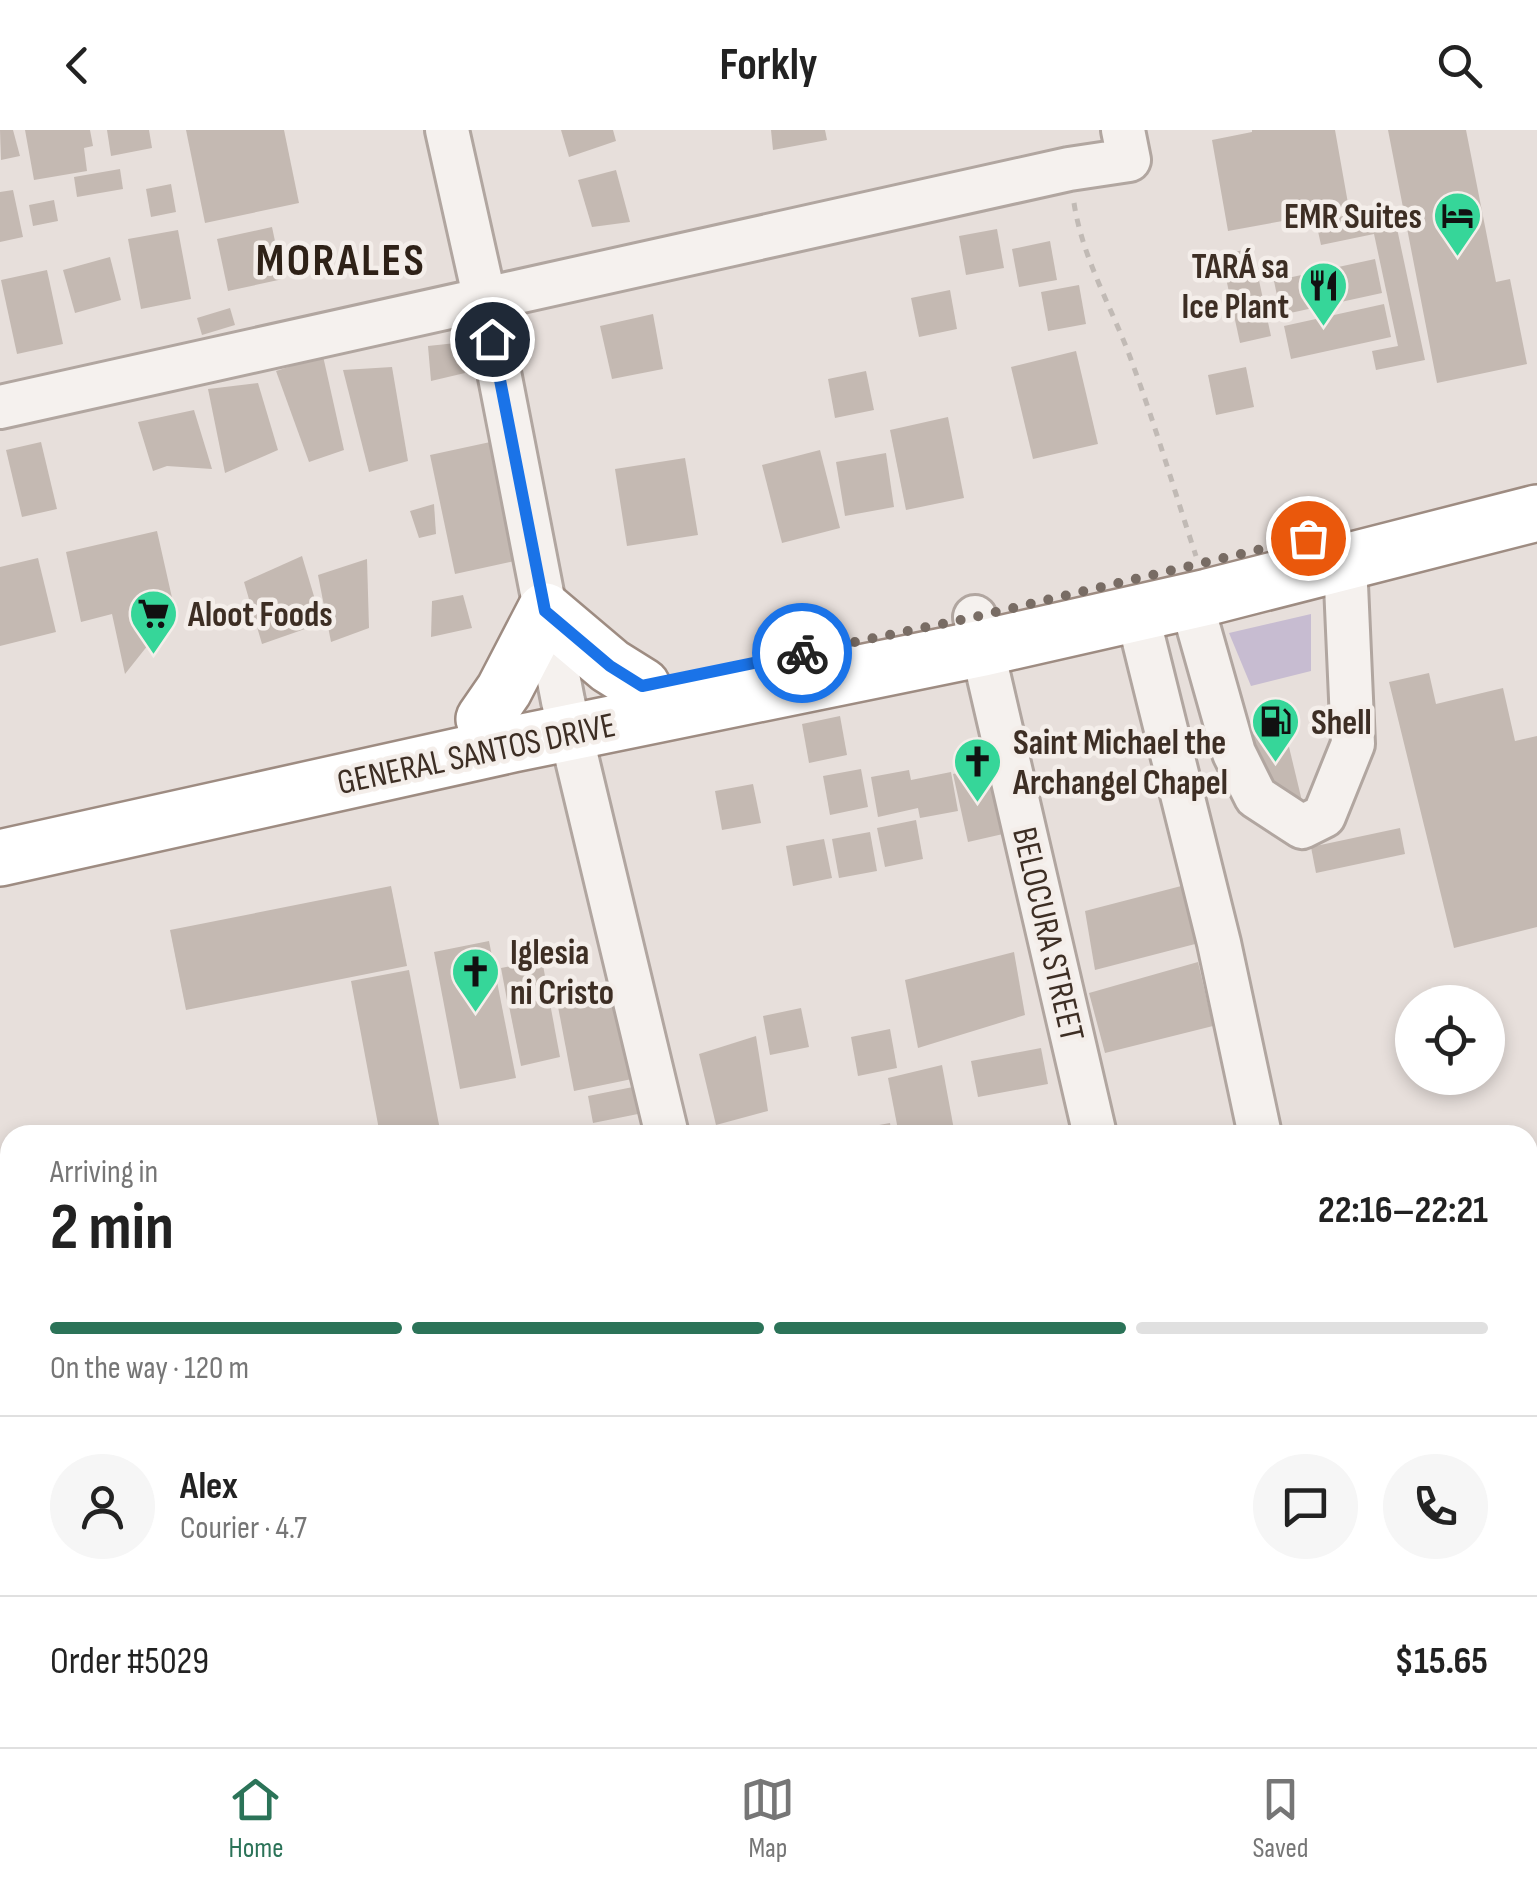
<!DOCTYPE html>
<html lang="en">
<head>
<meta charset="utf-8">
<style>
  :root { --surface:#fff; --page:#f6f6f6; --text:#222; --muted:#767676; --line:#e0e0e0; --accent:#2b7358 }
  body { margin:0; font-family:"Sofia Sans Condensed",sans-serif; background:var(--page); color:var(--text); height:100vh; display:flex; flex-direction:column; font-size:38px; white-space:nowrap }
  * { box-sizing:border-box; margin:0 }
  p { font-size:32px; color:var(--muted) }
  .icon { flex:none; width:55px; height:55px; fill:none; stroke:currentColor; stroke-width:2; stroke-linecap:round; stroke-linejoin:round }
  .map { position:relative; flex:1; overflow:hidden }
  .panel { position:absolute; left:0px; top:995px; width:1538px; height:622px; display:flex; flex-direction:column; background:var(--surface); border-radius:30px 30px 0 0; box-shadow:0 5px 15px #0003 }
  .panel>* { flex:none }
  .controls { position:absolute; left:1395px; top:855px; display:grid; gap:20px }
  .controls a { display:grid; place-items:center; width:110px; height:110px; border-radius:50%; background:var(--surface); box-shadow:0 5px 15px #0003; font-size:50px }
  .pin { position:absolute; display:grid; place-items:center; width:85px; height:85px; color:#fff; margin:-42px; border:5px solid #fff; border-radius:50%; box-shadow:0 2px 10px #0007 }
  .courier { position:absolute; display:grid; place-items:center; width:100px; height:100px; margin:-50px; border:8px solid #1a73e8; border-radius:50%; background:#fff; color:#222; box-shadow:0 2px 12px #0007 }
  .overview em { font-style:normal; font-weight:700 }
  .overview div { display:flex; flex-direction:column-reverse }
  .overview { display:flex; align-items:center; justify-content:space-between; height:170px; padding:0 50px }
  h1 { font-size:65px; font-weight:700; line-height:75px }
  .bar { display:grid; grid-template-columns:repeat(4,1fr); gap:15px 10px; align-content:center; height:120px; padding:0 50px }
  .bar i { height:12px; border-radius:8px; background:var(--line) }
  .bar .active { background:var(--accent) }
  .bar p { grid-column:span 4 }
  .line { display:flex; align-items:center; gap:25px; padding:0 50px; border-top:2px solid var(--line) }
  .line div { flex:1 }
  .round { display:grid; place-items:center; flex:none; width:105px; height:105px; border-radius:52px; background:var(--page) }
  header { display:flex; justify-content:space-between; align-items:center; height:130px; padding:0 50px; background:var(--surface); font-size:45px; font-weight:700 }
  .tab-bar { display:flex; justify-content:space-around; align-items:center; height:140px; border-top:2px solid var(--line); background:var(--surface); font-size:28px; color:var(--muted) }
  .tab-bar a { display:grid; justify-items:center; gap:5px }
  .tab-bar .active { color:var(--accent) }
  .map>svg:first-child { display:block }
  .green { fill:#c7bcd1 }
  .building { fill:#c4b9b2 }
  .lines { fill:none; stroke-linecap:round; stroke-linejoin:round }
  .minor-casing { stroke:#b1a6a0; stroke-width:48 }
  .highway-casing { stroke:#9e8c82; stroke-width:60 }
  .path { stroke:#c1bab5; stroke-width:5; stroke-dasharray:8 8; stroke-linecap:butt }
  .minor { stroke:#f5f1ee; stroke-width:42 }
  .highway { stroke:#fff; stroke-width:55 }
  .done { stroke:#786c64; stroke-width:10; stroke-dasharray:0 18 }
  .route { stroke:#1a73e8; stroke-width:12 }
  .labels { text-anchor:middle; stroke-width:9; stroke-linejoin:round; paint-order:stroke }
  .poi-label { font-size:35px; font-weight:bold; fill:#3d2e24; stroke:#f4eeea; text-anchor:start }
  .street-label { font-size:35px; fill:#3d2e24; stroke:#f4eeea }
  .district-label { font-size:45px; font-weight:bold; letter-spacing:2.5px; fill:#2e2117; stroke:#f4eeea }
</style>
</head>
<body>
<header><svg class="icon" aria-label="back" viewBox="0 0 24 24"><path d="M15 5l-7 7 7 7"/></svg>Forkly<svg class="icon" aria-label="search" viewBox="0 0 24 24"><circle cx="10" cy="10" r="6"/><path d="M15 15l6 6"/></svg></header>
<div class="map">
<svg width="1537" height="1617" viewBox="0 0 1537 1617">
  <rect width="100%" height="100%" fill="#e7dfdb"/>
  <g class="green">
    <polygon points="1311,484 1311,541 1251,556 1229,503"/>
    <polygon points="10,1499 10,1608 565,1608 568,1617 0,1617 0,1501"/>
  </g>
  <g class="building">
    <polygon points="0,0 13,0 20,26 1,30"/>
    <polygon points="25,0 90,0 93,16 84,18 87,41 34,50"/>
    <polygon points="107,0 149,0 152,18 111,26"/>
    <polygon points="186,0 284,0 299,73 205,93"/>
    <polygon points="561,0 613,0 616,11 569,27"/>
    <polygon points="771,0 825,0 827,10 773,20"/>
    <polygon points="1252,0 1335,0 1349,79 1228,101 1212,10 1252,2"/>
    <polygon points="1388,0 1466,0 1496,152 1510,149 1527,234 1437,253"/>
    <polygon points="120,39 123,59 77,67 74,47"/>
    <polygon points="616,40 630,92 592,97 578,50"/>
    <polygon points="171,54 176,82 151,87 146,59"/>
    <polygon points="13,60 23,107 0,112 0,62"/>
    <polygon points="54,70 58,91 33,96 29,75"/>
    <polygon points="1392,75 1425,230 1376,240 1372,221 1398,216 1374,104 1321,115 1316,92"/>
    <polygon points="272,97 283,149 228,161 217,109"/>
    <polygon points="997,99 1004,138 966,145 959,106"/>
    <polygon points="178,100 191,169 141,179 128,109"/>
    <polygon points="1050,111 1057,150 1019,157 1012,119"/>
    <polygon points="1252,118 1271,206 1240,213 1221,125"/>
    <polygon points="110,127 121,170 75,183 63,140"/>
    <polygon points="1375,129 1382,163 1281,185 1274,151"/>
    <polygon points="47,140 63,214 17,224 1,150"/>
    <polygon points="1079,155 1086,194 1048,201 1041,162"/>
    <polygon points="950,160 957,199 919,207 911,168"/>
    <polygon points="1384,174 1391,207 1291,229 1284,196"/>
    <polygon points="230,178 235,195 202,205 197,188"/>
    <polygon points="653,184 663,239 612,249 600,196"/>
    <polygon points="456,213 465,243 431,251 428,216"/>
    <polygon points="1076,221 1098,314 1033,329 1011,237"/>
    <polygon points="323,226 344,320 309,332 276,241"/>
    <polygon points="392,237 408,331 369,342 343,240"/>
    <polygon points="1246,237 1254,277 1216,285 1208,245"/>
    <polygon points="866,241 874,280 835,288 828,249"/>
    <polygon points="258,253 278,320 225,343 208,259"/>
    <polygon points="194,280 212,339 167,336 153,341 138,292"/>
    <polygon points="948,287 964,368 906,380 890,300"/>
    <polygon points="495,311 519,430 455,444 430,325"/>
    <polygon points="41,312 57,379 22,387 6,320"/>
    <polygon points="820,320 840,398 782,413 762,335"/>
    <polygon points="886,323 894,377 845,386 836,332"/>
    <polygon points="685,328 698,405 627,416 615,339"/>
    <polygon points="434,374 436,404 419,408 410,381"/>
    <polygon points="157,401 175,481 125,544 112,484 81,492 66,422"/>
    <polygon points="302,426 322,493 262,514 244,452"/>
    <polygon points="38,428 56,502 0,516 0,437"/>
    <polygon points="367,429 369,498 331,512 318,445"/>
    <polygon points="463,465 472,498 431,507 432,471"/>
    <polygon points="1429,543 1436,574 1503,558 1515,611 1537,606 1537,797 1454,818 1389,552"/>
    <polygon points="840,586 847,625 809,633 802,594"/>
    <polygon points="1283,592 1302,671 1257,682 1238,603"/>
    <polygon points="987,636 1003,704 968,712 953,644"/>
    <polygon points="861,639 868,677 830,685 823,646"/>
    <polygon points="909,640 911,650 951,642 958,681 920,688 918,678 878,687 871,647"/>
    <polygon points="753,654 761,693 722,700 715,661"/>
    <polygon points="916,690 923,729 885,737 877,698"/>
    <polygon points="1400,698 1405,724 1316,743 1311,717"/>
    <polygon points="870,702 877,741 839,748 832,709"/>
    <polygon points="824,709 832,748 793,756 786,716"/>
    <polygon points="1189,754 1199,813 1095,840 1085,781"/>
    <polygon points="391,756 407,836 186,880 170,800"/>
    <polygon points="489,811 516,948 460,959 434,822"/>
    <polygon points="1014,822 1025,885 918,918 905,850"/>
    <polygon points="542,830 548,862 507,870 501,838"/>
    <polygon points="1198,832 1213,896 1105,923 1089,863"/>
    <polygon points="409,840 441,1005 380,1005 351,851"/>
    <polygon points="614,854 632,949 574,961 556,866"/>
    <polygon points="549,868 560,927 521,936 509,876"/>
    <polygon points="801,878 809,917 770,925 763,886"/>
    <polygon points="890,899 897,938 858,946 851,907"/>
    <polygon points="756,906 768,981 716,995 699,924"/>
    <polygon points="1041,918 1048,954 978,967 971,931"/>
    <polygon points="942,935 955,1005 899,1005 888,948"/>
    <polygon points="643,955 648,982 593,993 588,966"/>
    <polygon points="890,993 892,1005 853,1005 852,1000"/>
    <polygon points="662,1608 697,1608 700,1617 663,1617"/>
    <polygon points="712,1608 772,1608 773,1614 759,1617 714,1617"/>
    <polygon points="825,1608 884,1608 885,1613 869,1617 828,1617"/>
  </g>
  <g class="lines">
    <defs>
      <g id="minor">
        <polyline points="447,0 485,170 563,571 667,1005"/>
        <polyline points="0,277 1069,39 1129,30 1123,0"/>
        <polyline points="1191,471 1234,623 1256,667 1302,697 1324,686 1353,614 1345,432"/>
        <polyline points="1137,483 1219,813 1260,1005"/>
        <polyline points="975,487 1095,1005"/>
        <polyline points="609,1608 611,1617"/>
        <polyline points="819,1608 821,1617"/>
        <polyline points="1234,1608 1236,1617"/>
        <polyline points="1393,1608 1395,1617"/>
      </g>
      <g id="highway">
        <polyline points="484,589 504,560 545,481 610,536 642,556"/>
        <polyline points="0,728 513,614 983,518 1208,467 1537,383"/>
      </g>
    </defs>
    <use href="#minor" class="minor-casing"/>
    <use href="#highway" class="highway-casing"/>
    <path class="path" d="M1074 73C1082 125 1108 171 1127 219 1153 287 1173 357 1196 426"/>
    <use href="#minor" class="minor"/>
    <use href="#highway" class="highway"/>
  </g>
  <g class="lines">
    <polyline class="done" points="802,523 975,487 1308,408"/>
    <polyline class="route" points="492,209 545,481 610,536 642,556 802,523"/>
  </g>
  <defs>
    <symbol id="hotel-pin" viewBox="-11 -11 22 30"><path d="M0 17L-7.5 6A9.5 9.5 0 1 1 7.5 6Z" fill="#36d699" stroke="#f4eeea"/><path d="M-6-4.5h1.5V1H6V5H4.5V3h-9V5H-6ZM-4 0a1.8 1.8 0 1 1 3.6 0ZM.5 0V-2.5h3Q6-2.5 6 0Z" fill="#111"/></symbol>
    <symbol id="restaurant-pin" viewBox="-11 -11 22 30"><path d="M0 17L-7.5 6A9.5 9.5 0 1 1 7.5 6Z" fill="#36d699" stroke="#f4eeea"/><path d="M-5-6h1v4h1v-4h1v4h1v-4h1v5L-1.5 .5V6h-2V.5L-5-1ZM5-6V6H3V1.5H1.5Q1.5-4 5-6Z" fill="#111"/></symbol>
    <symbol id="supermarket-pin" viewBox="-11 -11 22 30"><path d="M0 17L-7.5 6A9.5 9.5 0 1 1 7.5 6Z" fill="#36d699" stroke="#f4eeea"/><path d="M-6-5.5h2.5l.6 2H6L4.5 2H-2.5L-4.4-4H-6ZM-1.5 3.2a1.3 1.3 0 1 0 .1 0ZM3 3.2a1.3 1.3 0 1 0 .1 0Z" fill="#111"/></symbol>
    <symbol id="fuel-pin" viewBox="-11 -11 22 30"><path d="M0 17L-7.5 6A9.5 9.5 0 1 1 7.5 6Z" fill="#36d699" stroke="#f4eeea"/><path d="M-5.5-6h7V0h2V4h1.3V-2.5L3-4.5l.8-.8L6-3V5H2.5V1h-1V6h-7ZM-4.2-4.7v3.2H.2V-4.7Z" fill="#111"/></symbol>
    <symbol id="church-pin" viewBox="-11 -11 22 30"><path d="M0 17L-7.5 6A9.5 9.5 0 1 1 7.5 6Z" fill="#36d699" stroke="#f4eeea"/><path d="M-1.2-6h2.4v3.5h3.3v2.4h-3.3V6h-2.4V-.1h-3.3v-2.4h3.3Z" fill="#111"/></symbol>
  </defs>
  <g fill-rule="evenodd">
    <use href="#hotel-pin" x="1430" y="58" width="55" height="75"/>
    <use href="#restaurant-pin" x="1296" y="128" width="55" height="75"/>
    <use href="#supermarket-pin" x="126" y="456" width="55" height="75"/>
    <use href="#fuel-pin" x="1248" y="564" width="55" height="75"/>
    <use href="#church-pin" x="950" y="604" width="55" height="75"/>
    <use href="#church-pin" x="448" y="814" width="55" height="75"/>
  </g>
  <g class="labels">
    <g class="poi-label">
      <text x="1422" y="98" text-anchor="end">EMR Suites</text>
      <text x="1289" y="148" text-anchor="end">TARÁ sa<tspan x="1289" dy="40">Ice Plant</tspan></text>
      <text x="188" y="496">Aloot Foods</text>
      <text x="1311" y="604">Shell</text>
      <text x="1013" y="624">Saint Michael the<tspan x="1013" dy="40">Archangel Chapel</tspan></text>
      <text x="510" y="834">Iglesia<tspan x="510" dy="40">ni Cristo</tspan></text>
    </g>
    <g class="street-label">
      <text transform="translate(476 623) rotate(-12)" y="12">GENERAL SANTOS DRIVE</text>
      <text transform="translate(1049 804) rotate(77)" y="12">BELOCURA STREET</text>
    </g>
    <g class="district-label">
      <text x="341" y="145">MORALES</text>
    </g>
  </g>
</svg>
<div class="controls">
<a><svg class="icon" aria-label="locate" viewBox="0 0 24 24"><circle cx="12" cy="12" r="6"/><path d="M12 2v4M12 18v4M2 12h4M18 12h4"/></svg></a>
</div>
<div class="pin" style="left:1308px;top:408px;background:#ea580c"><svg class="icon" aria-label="bag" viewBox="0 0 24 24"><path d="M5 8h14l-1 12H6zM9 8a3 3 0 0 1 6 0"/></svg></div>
<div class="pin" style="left:492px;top:209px;background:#1f2937"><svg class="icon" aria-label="home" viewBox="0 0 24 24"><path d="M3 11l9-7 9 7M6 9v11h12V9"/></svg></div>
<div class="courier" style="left:802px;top:523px"><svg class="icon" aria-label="bike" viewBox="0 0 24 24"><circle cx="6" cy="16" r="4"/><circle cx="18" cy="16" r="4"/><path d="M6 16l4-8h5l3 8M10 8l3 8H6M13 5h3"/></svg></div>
<section class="panel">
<div class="overview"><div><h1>2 min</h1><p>Arriving in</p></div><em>22:16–22:21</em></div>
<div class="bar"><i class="active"></i><i class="active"></i><i class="active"></i><i></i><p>On the way · 120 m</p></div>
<div class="line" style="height:180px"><a class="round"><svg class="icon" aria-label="person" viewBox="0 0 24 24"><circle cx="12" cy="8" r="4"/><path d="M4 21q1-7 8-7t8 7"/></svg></a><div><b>Alex</b><p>Courier · 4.7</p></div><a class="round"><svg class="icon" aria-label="chat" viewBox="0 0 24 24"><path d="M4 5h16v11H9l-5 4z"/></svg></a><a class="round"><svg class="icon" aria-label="phone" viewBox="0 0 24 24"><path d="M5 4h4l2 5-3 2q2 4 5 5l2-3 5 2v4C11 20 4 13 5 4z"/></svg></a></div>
<div class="line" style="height:130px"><div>Order #5029</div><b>$15.65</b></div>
</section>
</div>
<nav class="tab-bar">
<a class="active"><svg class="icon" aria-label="home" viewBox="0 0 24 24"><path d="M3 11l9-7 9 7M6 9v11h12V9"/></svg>Home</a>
<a><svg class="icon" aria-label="map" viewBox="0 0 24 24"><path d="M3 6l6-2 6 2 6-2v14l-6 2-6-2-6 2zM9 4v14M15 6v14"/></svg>Map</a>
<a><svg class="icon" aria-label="saved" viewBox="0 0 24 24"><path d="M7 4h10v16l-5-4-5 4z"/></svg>Saved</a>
</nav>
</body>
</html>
